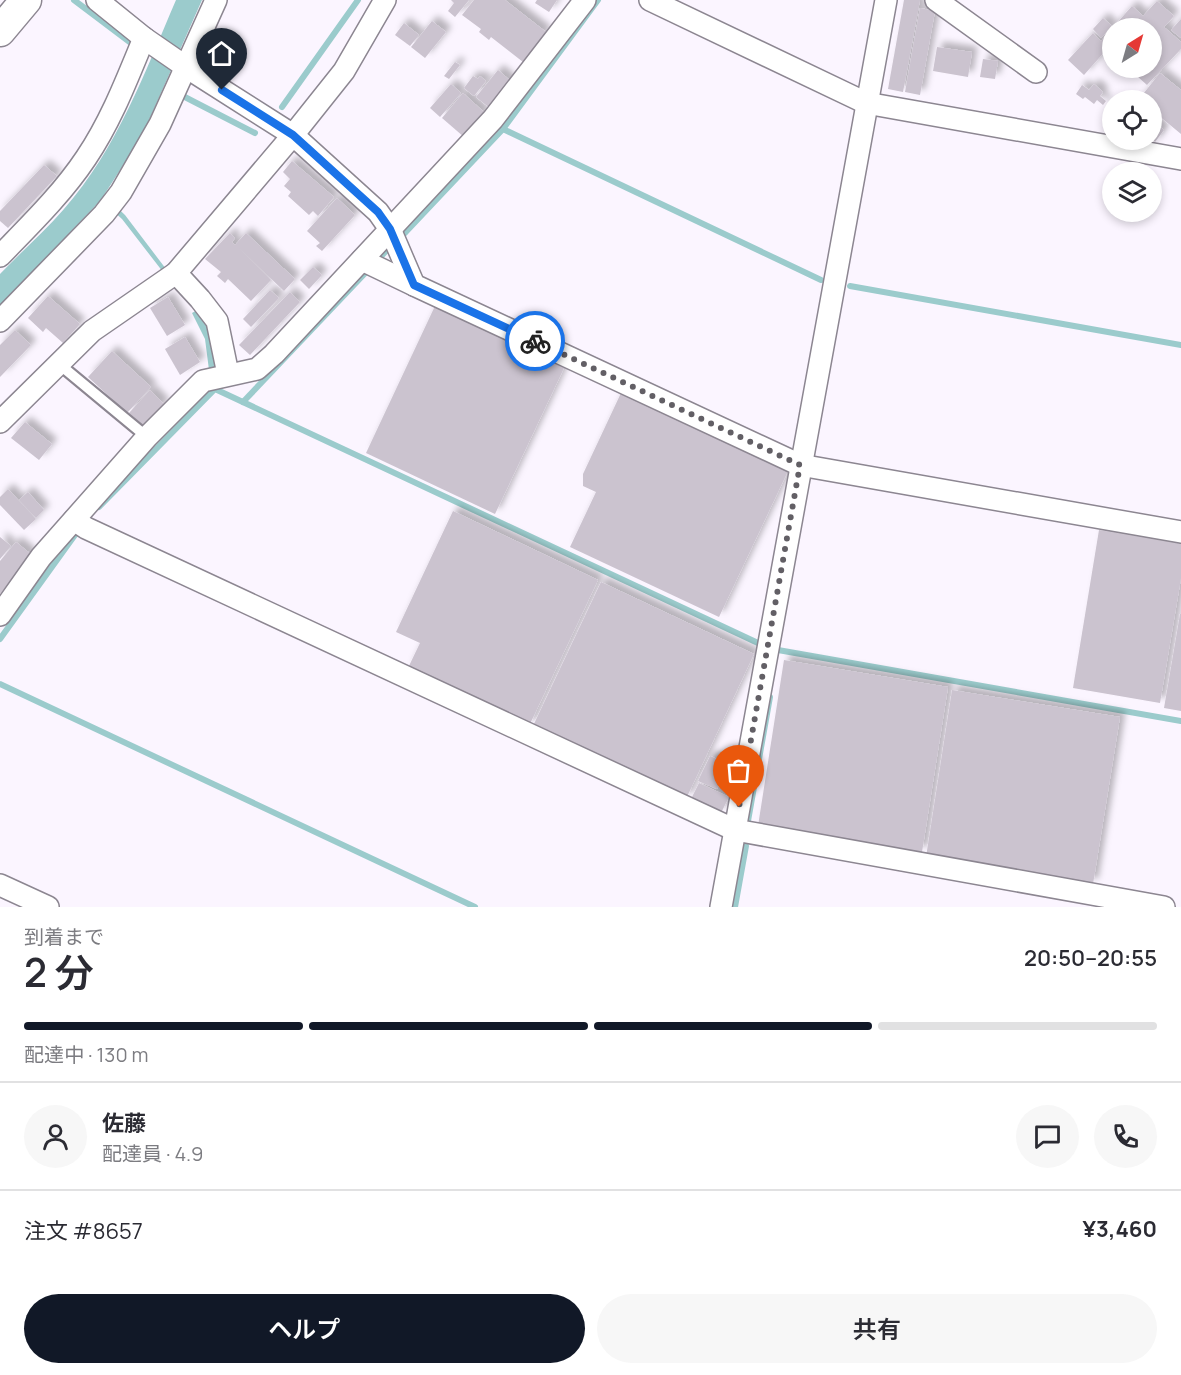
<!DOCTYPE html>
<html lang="ja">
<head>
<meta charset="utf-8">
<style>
  :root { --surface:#fff; --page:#f7f7f7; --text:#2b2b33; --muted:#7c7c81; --line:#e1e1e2; --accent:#111827 }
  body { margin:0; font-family:Manrope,"Noto Sans JP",sans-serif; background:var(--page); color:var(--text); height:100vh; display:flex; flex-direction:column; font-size:22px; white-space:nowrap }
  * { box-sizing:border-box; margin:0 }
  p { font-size:20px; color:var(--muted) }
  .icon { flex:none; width:33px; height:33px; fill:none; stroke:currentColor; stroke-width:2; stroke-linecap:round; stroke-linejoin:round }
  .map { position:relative; height:907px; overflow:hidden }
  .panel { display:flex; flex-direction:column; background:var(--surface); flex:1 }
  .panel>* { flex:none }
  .needle { width:39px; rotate:37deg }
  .fabs { position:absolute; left:1102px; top:18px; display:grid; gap:12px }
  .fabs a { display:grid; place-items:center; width:60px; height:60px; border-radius:50%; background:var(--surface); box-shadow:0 3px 9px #0003; font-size:30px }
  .pin { position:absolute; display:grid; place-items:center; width:51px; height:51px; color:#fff; margin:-62px -26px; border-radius:50% 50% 50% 0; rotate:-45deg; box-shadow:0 0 6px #0007 }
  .pin .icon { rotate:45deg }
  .courier { position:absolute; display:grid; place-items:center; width:60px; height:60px; margin:-30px; border:4px solid #1a73e8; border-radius:50%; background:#fff; color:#222; box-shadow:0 2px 8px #0007 }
  .head em { font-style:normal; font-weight:600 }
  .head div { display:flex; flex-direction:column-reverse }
  .head { display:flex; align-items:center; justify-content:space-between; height:102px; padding:0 24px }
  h1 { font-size:39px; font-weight:600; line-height:45px }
  .bar { display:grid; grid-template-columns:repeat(4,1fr); gap:9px 6px; align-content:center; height:72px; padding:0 24px }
  .bar i { height:8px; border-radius:4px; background:var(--line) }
  .bar .selected { background:var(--accent) }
  .bar p { grid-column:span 4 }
  .line { display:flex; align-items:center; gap:15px; padding:0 24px; border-top:2px solid var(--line) }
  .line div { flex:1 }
  .round { display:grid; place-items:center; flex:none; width:63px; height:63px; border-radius:32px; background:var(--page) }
  .button { display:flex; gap:12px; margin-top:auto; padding:12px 24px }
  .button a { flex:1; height:69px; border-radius:36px; background:var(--accent); color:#fff; font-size:24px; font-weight:600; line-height:69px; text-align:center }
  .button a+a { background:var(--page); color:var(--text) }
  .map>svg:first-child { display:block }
  .water { fill:#9bcbcc }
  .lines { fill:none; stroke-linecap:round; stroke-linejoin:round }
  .stream { stroke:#9bcbcc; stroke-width:6 }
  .building { fill:#cbc3cf; filter:url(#shadow) }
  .lane-casing { stroke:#8c8691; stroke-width:14 }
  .street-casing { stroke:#8c8691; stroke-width:24 }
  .secondary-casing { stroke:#8c8691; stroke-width:33 }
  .lane { stroke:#fff; stroke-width:10 }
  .street { stroke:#fff; stroke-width:21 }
  .secondary { stroke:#fff; stroke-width:30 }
  .done { stroke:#625f65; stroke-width:6; stroke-dasharray:0 10.8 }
  .route { stroke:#1a73e8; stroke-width:8 }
</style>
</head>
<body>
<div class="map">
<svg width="1181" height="907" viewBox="0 0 1181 907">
  <defs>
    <filter id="shadow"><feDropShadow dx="5.5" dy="-5.5" stdDeviation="3" flood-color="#0004"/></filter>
  </defs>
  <rect width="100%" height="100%" fill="#fbf5ff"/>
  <g class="water">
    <path d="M176 0H202L142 136 104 195 125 215 166 269 163 272 122 219 101 200 0 306V274C21 252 44 232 64 209 117 149 145 72 176 0Z"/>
    <polygon points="199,309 211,336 216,369 209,370 205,339 192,313"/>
  </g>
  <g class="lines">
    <g class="stream">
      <polyline points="74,0 131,43"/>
      <polyline points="179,94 255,133"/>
      <polyline points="282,107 358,0"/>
      <polyline points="503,129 821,280"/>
      <polyline points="403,235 503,129 598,0"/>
      <polyline points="850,286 1181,345"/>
      <polyline points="243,402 387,250"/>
      <polyline points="99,507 215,389 758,643"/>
      <polyline points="0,639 80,528"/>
      <polyline points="778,650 1181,721"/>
      <polyline points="0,684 475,907"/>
      <polyline points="748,821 770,697"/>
      <polyline points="735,907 746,846"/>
    </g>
  </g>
  <g class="building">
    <polygon points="451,0 469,0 455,17 448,11 454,3"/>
    <polygon points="474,0 505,0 546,32 523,62 491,37 489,40 479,32 481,29 462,15"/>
    <polygon points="537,0 557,0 549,12 535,3"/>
    <polygon points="904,0 920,0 903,92 888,89"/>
    <polygon points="1157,1 1174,16 1164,27 1181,42 1181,49 1147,85 1128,68 1126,71 1122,68 1152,68 1152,28 1113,28 1113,59 1108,55 1111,52 1107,49 1084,75 1068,60 1093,33 1101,41 1132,6 1143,16"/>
    <polygon points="920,8 935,11 920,95 905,92"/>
    <polygon points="1103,18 1112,26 1101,38 1093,29"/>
    <polygon points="1181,19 1181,38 1171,30"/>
    <polygon points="432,21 446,32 425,58 411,47"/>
    <polygon points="404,23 419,35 410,46 395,35"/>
    <polygon points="937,47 972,52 968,77 933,71"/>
    <polygon points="983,59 998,61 995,79 980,77"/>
    <polygon points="455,62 460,65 449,79 444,76"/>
    <polygon points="498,70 512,82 491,109 476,97"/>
    <polygon points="1160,73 1181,90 1181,134 1152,110 1152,100 1141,100 1139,99"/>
    <polygon points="473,76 478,79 480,76 486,81 474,96 464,88"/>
    <polygon points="451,84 461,93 440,117 430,108"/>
    <polygon points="1094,84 1103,92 1100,96 1106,101 1103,105 1097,100 1094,104 1085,97 1083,99 1076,94 1082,85 1089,90"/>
    <polygon points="463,93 485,113 464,137 442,118"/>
    <polygon points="1152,120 1164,130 1155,142 1152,139"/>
    <polygon points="292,161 334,197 318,216 313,211 309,215 288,196 291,192 284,186 290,179 283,172"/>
    <polygon points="44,165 57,176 8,228 0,221 0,211"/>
    <polygon points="337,198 355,215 322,251 316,246 320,243 307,231"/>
    <polygon points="230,233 235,238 232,242 235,245 246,233 295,279 284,291 239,248 271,280 251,301 228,279 225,283 217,276 221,272 205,259"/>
    <polygon points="313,267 322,275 309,289 300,280"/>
    <polygon points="270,290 279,298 251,327 243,319"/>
    <polygon points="290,292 300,302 250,355 239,345"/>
    <polygon points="48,296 80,324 63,343 46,328 43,332 28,318"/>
    <polygon points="168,297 185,325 167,336 150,308"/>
    <polygon points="435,306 564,368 495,514 366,453"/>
    <polygon points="15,330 31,345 0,377 0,345"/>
    <polygon points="185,337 200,362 180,375 165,349"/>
    <polygon points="112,351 151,387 127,413 88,377"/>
    <polygon points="150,390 164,404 144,426 129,413"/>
    <polygon points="621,393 788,471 719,617 570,547 596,492 583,486 583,474"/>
    <polygon points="25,422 52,444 39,460 11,438"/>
    <polygon points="8,489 36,519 24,530 0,505 0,497"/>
    <polygon points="28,492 44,510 36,518 19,500"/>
    <polygon points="453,511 598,580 529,726 408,668 420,643 396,632"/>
    <polygon points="1099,530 1181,544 1181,578 1160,703 1073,688"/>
    <polygon points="0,537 11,546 0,559"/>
    <polygon points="16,542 32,555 0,594 0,561"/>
    <polygon points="601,582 754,654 686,799 533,726"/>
    <polygon points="1180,614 1181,614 1181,711 1164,708"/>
    <polygon points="784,660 948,687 922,852 758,826"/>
    <polygon points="952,690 1120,717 1093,884 926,857"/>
    <polygon points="710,756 728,764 717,789 698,781"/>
    <polygon points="699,783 729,797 721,813 691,799"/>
  </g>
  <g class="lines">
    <defs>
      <polyline id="lane" points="59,364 147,437"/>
      <g id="street">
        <polyline points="97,0 144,38 186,67 293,135 378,212 390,229 414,285 800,465 1181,532"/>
        <polyline points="650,0 866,103 1181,159"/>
        <polyline points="936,0 1036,72"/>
        <path d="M0 256C30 225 62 194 86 158 111 121 127 79 144 38"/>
        <polyline points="362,260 414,285"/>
        <polyline points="176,273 200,299 217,321 228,374"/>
        <polyline points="0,321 104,214 121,192 160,124 216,0"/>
        <polyline points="0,422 92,331 176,273 293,135 344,71 385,0"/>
        <polyline points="74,520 86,528 735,830 1164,907"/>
        <polyline points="0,615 41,557 147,437 203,381 257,369 274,354 493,119 585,0"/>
        <polyline points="0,885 48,907"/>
        <polyline points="721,907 886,0"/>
      </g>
      <polyline id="secondary" points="0,31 26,0"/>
    </defs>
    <use href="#lane" class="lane-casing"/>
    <use href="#street" class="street-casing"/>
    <use href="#secondary" class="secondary-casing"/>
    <use href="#lane" class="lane"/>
    <use href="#street" class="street"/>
    <use href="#secondary" class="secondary"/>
  </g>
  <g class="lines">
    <polyline class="done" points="535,341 800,465 739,807"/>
    <polyline class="route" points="222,90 293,135 378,212 390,229 414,285 535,341"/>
  </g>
</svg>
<div class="fabs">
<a><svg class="needle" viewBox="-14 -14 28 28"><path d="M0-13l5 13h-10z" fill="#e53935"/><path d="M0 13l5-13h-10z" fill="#7c7c81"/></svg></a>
<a><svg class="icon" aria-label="locate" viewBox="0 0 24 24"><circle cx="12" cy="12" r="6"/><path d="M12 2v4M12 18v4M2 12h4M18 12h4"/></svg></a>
<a><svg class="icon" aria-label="layers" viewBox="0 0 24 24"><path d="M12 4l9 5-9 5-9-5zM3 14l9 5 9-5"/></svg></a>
</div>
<div class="pin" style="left:739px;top:807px;background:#ea580c"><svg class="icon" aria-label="bag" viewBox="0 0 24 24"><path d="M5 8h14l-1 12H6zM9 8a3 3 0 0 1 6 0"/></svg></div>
<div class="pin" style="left:222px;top:90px;background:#1f2937"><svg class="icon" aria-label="home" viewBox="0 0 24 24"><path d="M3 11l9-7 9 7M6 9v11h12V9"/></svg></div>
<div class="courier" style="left:535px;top:341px"><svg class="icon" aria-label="bike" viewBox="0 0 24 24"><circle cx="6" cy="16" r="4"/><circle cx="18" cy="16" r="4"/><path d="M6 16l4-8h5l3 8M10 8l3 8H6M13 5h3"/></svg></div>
</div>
<section class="panel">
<div class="head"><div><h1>2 分</h1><p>到着まで</p></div><em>20:50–20:55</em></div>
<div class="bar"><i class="selected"></i><i class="selected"></i><i class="selected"></i><i></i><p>配達中 · 130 m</p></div>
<div class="line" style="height:108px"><a class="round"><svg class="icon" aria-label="person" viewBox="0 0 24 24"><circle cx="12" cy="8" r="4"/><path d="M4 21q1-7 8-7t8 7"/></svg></a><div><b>佐藤</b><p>配達員 · 4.9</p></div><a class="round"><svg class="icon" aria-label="chat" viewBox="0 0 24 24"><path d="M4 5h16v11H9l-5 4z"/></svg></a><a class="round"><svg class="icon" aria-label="phone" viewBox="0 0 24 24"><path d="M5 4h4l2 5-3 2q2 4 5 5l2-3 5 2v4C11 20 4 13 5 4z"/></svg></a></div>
<div class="line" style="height:78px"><div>注文 #8657</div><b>¥3,460</b></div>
<div class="button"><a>ヘルプ</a><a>共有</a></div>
</section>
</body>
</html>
